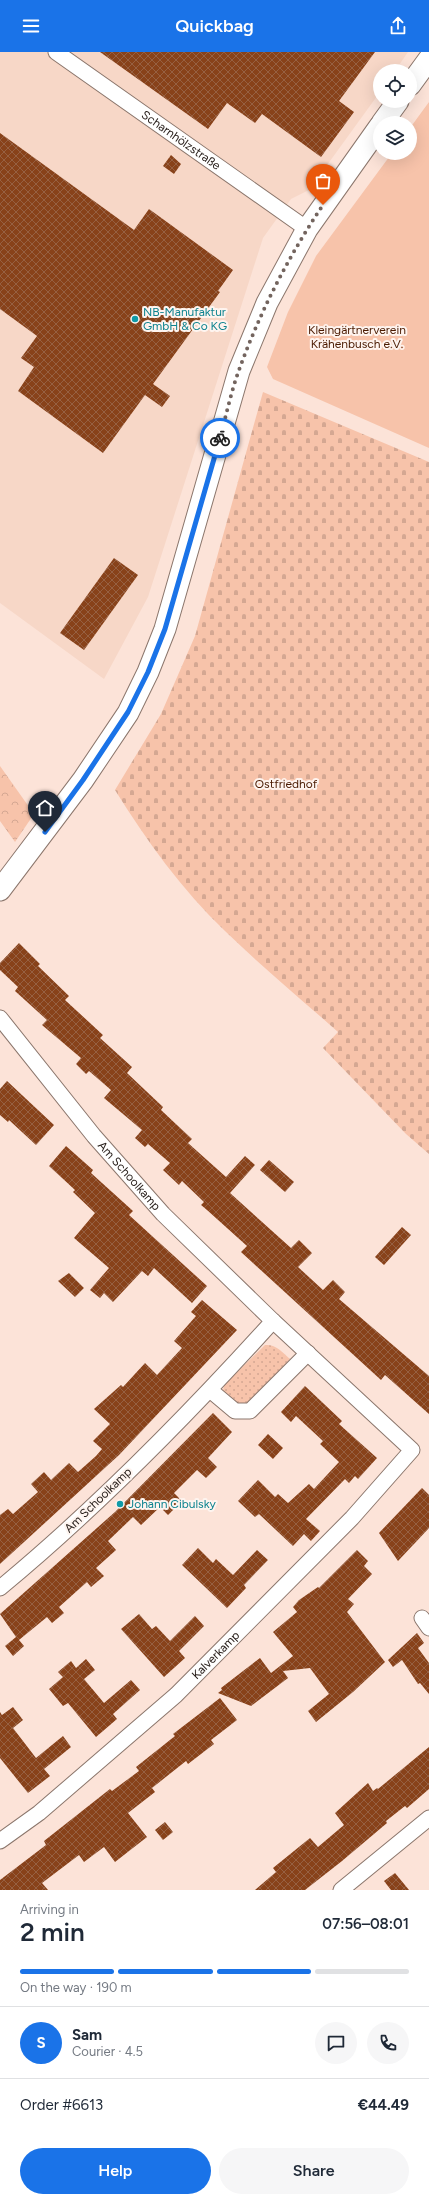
<!DOCTYPE html>
<html lang="en">
<head>
<meta charset="utf-8">
<style>
  :root { --surface:#fff; --page:#f6f6f7; --text:#1f2937; --muted:#747a83; --line:#e0e1e3; --accent:#1a73e8 }
  body { margin:0; font-family:Figtree,sans-serif; background:var(--page); color:var(--text); height:100vh; display:flex; flex-direction:column; font-size:15px; white-space:nowrap }
  * { box-sizing:border-box; margin:0 }
  p { font-size:13px; color:var(--muted) }
  .icon { flex:none; width:22px; height:22px; fill:none; stroke:currentColor; stroke-width:2; stroke-linecap:round; stroke-linejoin:round }
  .map { position:relative; height:1838px; overflow:hidden }
  .sheet { display:flex; flex-direction:column; background:var(--surface); flex:1 }
  .sheet>* { flex:none }
  .fabs { position:absolute; left:373px; top:12px; display:grid; gap:8px }
  .fabs a { display:grid; place-items:center; width:44px; height:44px; border-radius:50%; background:var(--surface); box-shadow:0 4px 16px #0002; font-size:20px }
  .pin { position:absolute; display:grid; place-items:center; width:34px; height:34px; color:#fff; margin:-41px -17px; border-radius:50% 50% 50% 0; rotate:-45deg; box-shadow:0 0 4px #0007 }
  .pin .icon { rotate:45deg }
  .courier { position:absolute; display:grid; place-items:center; width:40px; height:40px; margin:-20px; border:3px solid #1a73e8; border-radius:50%; background:#fff; color:#222; box-shadow:0 1px 5px #0007 }
  .headline em { font-style:normal; font-weight:600 }
  .headline div { display:flex; flex-direction:column-reverse }
  .headline { display:flex; align-items:center; justify-content:space-between; height:68px; padding:0 20px }
  h1 { font-size:26px; font-weight:600; line-height:30px }
  .bar { display:grid; grid-template-columns:repeat(4,1fr); gap:6px 4px; align-content:center; height:48px; padding:0 20px }
  .bar i { height:5px; border-radius:3px; background:var(--line) }
  .bar .selected { background:var(--accent) }
  .bar p { grid-column:span 4 }
  .line { display:flex; align-items:center; gap:10px; padding:0 20px; border-top:1px solid var(--line) }
  .line div { flex:1 }
  .round { display:grid; place-items:center; flex:none; width:42px; height:42px; border-radius:21px; background:var(--page) }
  .cta { display:flex; gap:8px; margin-top:auto; padding:8px 20px }
  .cta a { flex:1; height:46px; border-radius:24px; background:var(--accent); color:#fff; font-size:16px; font-weight:600; line-height:46px; text-align:center }
  .cta a+a { background:var(--page); color:var(--text) }
  header { display:flex; justify-content:space-between; align-items:center; height:52px; padding:0 20px; background:var(--accent); color:#fff; font-size:18px; font-weight:600 }
  .map>svg:first-child { display:block }
  .built { fill:#f7d7c7 }
  .grass { fill:url(#grass-dots) }
  .forest { fill:url(#forest-crowns) }
  .cemetery { fill:url(#cemetery-stones) }
  .green { fill:#f7c3aa }
  .building { fill:url(#building-cross-hatch) }
  .lines { fill:none; stroke-linecap:round; stroke-linejoin:round }
  .street-casing { stroke:#8b766c; stroke-width:17 }
  .secondary-casing { stroke:#8b766c; stroke-width:23 }
  .street { stroke:#fff; stroke-width:15 }
  .secondary { stroke:#fff; stroke-width:21 }
  .done { stroke:#73645e; stroke-width:4; stroke-dasharray:0 7.2 }
  .route { stroke:#1a73e8; stroke-width:5 }
  .culture-dot { fill:#0f9aa8; stroke:#fef4ef; stroke-width:1.5 }
  .labels { text-anchor:middle; stroke-width:4; stroke-linejoin:round; paint-order:stroke }
  .street-label { font-size:12px; fill:#29201c; stroke:#fef4ef }
  .culture-label { font-size:12px; fill:#0d838f; stroke:#fef4ef; text-anchor:start }
  .park-label { font-size:12px; fill:#4a1a00; stroke:#fef4ef }
</style>
</head>
<body>
<header><svg class="icon" aria-label="menu" viewBox="0 0 24 24"><path d="M4 6h16M4 12h16M4 18h16"/></svg>Quickbag<svg class="icon" aria-label="share" viewBox="0 0 24 24"><path d="M12 15V3M7 8l5-5 5 5M5 13v7h14v-7"/></svg></header>
<div class="map">
<svg width="429" height="1838" viewBox="0 0 429 1838">
  <defs>
    <pattern id="grass-dots" width="8" height="8" patternUnits="userSpaceOnUse"><rect width="8" height="8" fill="#f7c3aa"/><path d="M2 2h.1M6 6h.1" fill="none" stroke="#d4a792" stroke-width="1.8" stroke-linecap="round"/></pattern>
    <pattern id="forest-crowns" width="20" height="18" patternUnits="userSpaceOnUse"><rect width="20" height="18" fill="#f7c3aa"/><path d="M2 6a3 3 0 1 1 6 0M12 15a3 3 0 1 1 6 0" fill="none" stroke="#d4a792"/></pattern>
    <pattern id="cemetery-stones" width="16" height="16" patternUnits="userSpaceOnUse"><rect width="16" height="16" fill="#f7c3aa"/><path d="M2 7V4a2 2 0 0 1 4 0v3zM10 15v-3a2 2 0 0 1 4 0v3z" fill="#d4a792"/></pattern>
    <pattern id="building-cross-hatch" width="8" height="8" patternUnits="userSpaceOnUse"><rect width="8" height="8" fill="#88421a"/><path d="M0 0l8 8M0 8l8-8" fill="none" stroke="#966042"/></pattern>
  </defs>
  <rect width="100%" height="100%" fill="#fce3d8"/>
  <polygon class="built" points="0,0 408,0 395,19 380,19 380,40 309,138 291,147 263,186 148,545 104,627 0,551"/>
  <path class="grass" d="M265 1293C276 1292 282 1300 290 1307L249 1352 237 1353 223 1339 224 1333Z"/>
  <polygon class="forest" points="0,714 34,762 15,790 0,769"/>
  <path class="cemetery" d="M263 340 429 410V1102L406 1082 323 996 338 980C300 946 261 914 225 879 182 838 146 788 115 738L161 662 195 584Z"/>
  <polygon class="green" points="429,50 429,396 273,327 267,315 288,260 316,204 392,101 410,101 410,76"/>
  <g class="building">
    <polygon points="100,0 375,0 339,49 354,60 321,105 262,62 255,71 227,51 208,77"/>
    <polygon points="0,81 134,178 149,157 233,218 218,239 220,240 153,332 170,344 162,355 145,343 103,401 18,339 34,315 21,306 37,284 0,257"/>
    <polygon points="171,103 181,112 174,122 163,114"/>
    <polygon points="114,506 138,523 84,598 60,581"/>
    <polygon points="19,891 40,912 38,914 69,944 65,948 103,983 100,986 132,1015 127,1021 163,1055 161,1058 192,1087 188,1091 226,1125 245,1104 255,1113 230,1141 291,1196 299,1188 312,1201 298,1215 323,1238 333,1228 345,1240 339,1247 429,1324 429,1362 385,1323 381,1328 241,1200 247,1194 207,1158 201,1153 204,1150 182,1129 179,1133 163,1118 170,1111 148,1092 145,1095 135,1086 142,1078 104,1046 111,1038 89,1019 86,1022 76,1012 81,1006 42,973 47,968 15,939 18,935 0,918 0,911"/>
    <polygon points="7,1029 54,1073 36,1093 9,1068 8,1070 0,1063 0,1037"/>
    <polygon points="66,1094 93,1118 91,1121 133,1159 129,1163 207,1234 192,1251 154,1216 148,1224 142,1219 113,1250 104,1241 100,1246 90,1238 109,1216 74,1186 95,1161 73,1140 75,1138 49,1114"/>
    <polygon points="269,1108 294,1130 285,1140 260,1118"/>
    <polygon points="402,1175 411,1183 384,1213 375,1205"/>
    <polygon points="69,1221 84,1236 75,1245 58,1229"/>
    <polygon points="202,1248 237,1278 119,1403 0,1512 0,1463 8,1457 13,1462 38,1440 31,1432 44,1420 51,1428 69,1411 78,1420 96,1404 102,1397 93,1389 110,1372 94,1357 121,1333 123,1335 145,1311 157,1323 182,1296 174,1289 196,1264 191,1260"/>
    <polygon points="305,1334 342,1369 339,1372 377,1406 358,1427 355,1424 349,1431 345,1427 306,1467 320,1479 311,1489 304,1482 293,1494 259,1462 255,1465 238,1449 258,1428 275,1445 278,1442 288,1451 309,1432 314,1437 339,1410 320,1392 323,1389 296,1364 291,1370 281,1360"/>
    <polygon points="213,1361 232,1380 208,1406 217,1415 206,1426 197,1418 174,1441 182,1449 168,1463 160,1455 141,1473 133,1465 108,1489 116,1498 96,1516 104,1524 91,1535 87,1530 59,1555 64,1561 52,1571 47,1565 19,1588 24,1594 13,1604 5,1594 16,1585 0,1562 115,1460"/>
    <polygon points="268,1382 283,1396 273,1407 258,1393"/>
    <polygon points="422,1436 429,1443 429,1476 398,1509 379,1481"/>
    <polygon points="198,1496 213,1511 216,1507 233,1523 257,1498 268,1508 244,1533 246,1536 227,1556 182,1513"/>
    <polygon points="357,1498 368,1509 364,1514 372,1522 348,1547 354,1552 347,1560 385,1610 353,1640 316,1670 308,1659 329,1642 310,1616 283,1619 288,1626 251,1654 218,1641 222,1638 221,1636 260,1606 271,1621 293,1604 273,1580 297,1560 293,1555 299,1548 318,1535 319,1536"/>
    <polygon points="139,1562 152,1577 156,1574 170,1589 195,1564 204,1574 179,1599 185,1606 164,1625 121,1577"/>
    <polygon points="417,1581 424,1591 418,1596 429,1611 429,1642 420,1631 418,1632 402,1608 393,1615 388,1608"/>
    <polygon points="86,1607 95,1618 84,1627 104,1651 131,1628 140,1638 113,1662 117,1667 96,1685 68,1651 63,1654 49,1637 63,1625 58,1620 71,1609 76,1616"/>
    <polygon points="220,1646 237,1668 211,1688 214,1692 188,1712 186,1709 152,1736 155,1740 128,1761 147,1785 115,1810 104,1795 84,1810 79,1803 42,1831 48,1838 0,1838 0,1828 46,1793 44,1789 110,1737 112,1739 139,1719 136,1715 175,1684 173,1682"/>
    <polygon points="13,1655 23,1668 13,1676 36,1706 63,1684 71,1695 44,1717 50,1724 28,1741 0,1706 0,1660 2,1663"/>
    <polygon points="429,1695 429,1737 407,1756 405,1754 386,1769 387,1771 342,1809 305,1838 255,1838 276,1820 273,1816 310,1786 318,1795 344,1773 335,1761 368,1731 373,1739 377,1736 378,1737"/>
    <polygon points="165,1770 173,1780 163,1788 155,1778"/>
    <polygon points="395,1821 409,1838 391,1838 384,1829"/>
  </g>
  <g class="lines">
    <defs>
      <g id="street">
        <path id="s1" d="M56 0 307 177"/>
        <path id="s2" d="M0 966 94 1084 163 1162 273 1269C188 1363 98 1455 0 1536"/>
        <polyline points="210,1338 235,1359 250,1359 308,1301"/>
        <polyline points="422,1566 429,1576"/>
        <path id="s3" d="M0 1789 39 1761 176 1643 352 1466 412 1398 273 1269"/>
        <polyline points="341,1838 429,1766"/>
      </g>
      <g id="secondary">
        <polyline points="410,33 429,7"/>
        <polyline points="382,71 398,49"/>
        <polyline points="0,838 83,728 128,661 148,620 165,577 239,319 267,251 307,177 380,74"/>
      </g>
    </defs>
    <use href="#street" class="street-casing"/>
    <use href="#secondary" class="secondary-casing"/>
    <use href="#street" class="street"/>
    <use href="#secondary" class="secondary"/>
  </g>
  <g class="lines">
    <path class="done" d="M220 386C226 364 231 340 239 318 260 260 288 205 323 153"/>
    <polyline class="route" points="45,780 83,728 128,660 148,620 165,577 220,386"/>
  </g>
  <g class="culture-dot">
    <circle cx="135" cy="267" r="4"/>
    <circle cx="120" cy="1452" r="4"/>
  </g>
  <g class="labels">
    <g class="street-label">
      <text dy="4" stroke="none"><textPath href="#s1" startOffset="153">Scharnhölzstraße</textPath></text>
      <text dy="4" stroke="none"><textPath href="#s2" startOffset="204">Am Schoolkamp</textPath></text>
      <text transform="translate(98 1448) rotate(-44)" y="4">Am Schoolkamp</text>
      <text dy="4" stroke="none"><textPath href="#s3" startOffset="285">Kalverkamp</textPath></text>
    </g>
    <g class="culture-label">
      <text x="143" y="264">NB-Manufaktur<tspan x="143" dy="14">GmbH &amp; Co KG</tspan></text>
      <text x="128" y="1456">Johann Cibulsky</text>
    </g>
    <g class="park-label">
      <text x="357" y="282">Kleingärtnerverein<tspan x="357" dy="14">Krähenbusch e.V.</tspan></text>
      <text x="286" y="736">Ostfriedhof</text>
    </g>
  </g>
</svg>
<div class="fabs">
<a><svg class="icon" aria-label="locate" viewBox="0 0 24 24"><circle cx="12" cy="12" r="6"/><path d="M12 2v4M12 18v4M2 12h4M18 12h4"/></svg></a>
<a><svg class="icon" aria-label="layers" viewBox="0 0 24 24"><path d="M12 4l9 5-9 5-9-5zM3 14l9 5 9-5"/></svg></a>
</div>
<div class="pin" style="left:323px;top:153px;background:#ea580c"><svg class="icon" aria-label="bag" viewBox="0 0 24 24"><path d="M5 8h14l-1 12H6zM9 8a3 3 0 0 1 6 0"/></svg></div>
<div class="pin" style="left:45px;top:780px;background:#1f2937"><svg class="icon" aria-label="home" viewBox="0 0 24 24"><path d="M3 11l9-7 9 7M6 9v11h12V9"/></svg></div>
<div class="courier" style="left:220px;top:386px"><svg class="icon" aria-label="bike" viewBox="0 0 24 24"><circle cx="6" cy="16" r="4"/><circle cx="18" cy="16" r="4"/><path d="M6 16l4-8h5l3 8M10 8l3 8H6M13 5h3"/></svg></div>
</div>
<section class="sheet">
<div class="headline"><div><h1>2 min</h1><p>Arriving in</p></div><em>07:56–08:01</em></div>
<div class="bar"><i class="selected"></i><i class="selected"></i><i class="selected"></i><i></i><p>On the way · 190 m</p></div>
<div class="line" style="height:72px"><b class="round" style="background:var(--accent);color:#fff">S</b><div><b>Sam</b><p>Courier · 4.5</p></div><a class="round"><svg class="icon" aria-label="chat" viewBox="0 0 24 24"><path d="M4 5h16v11H9l-5 4z"/></svg></a><a class="round"><svg class="icon" aria-label="phone" viewBox="0 0 24 24"><path d="M5 4h4l2 5-3 2q2 4 5 5l2-3 5 2v4C11 20 4 13 5 4z"/></svg></a></div>
<div class="line" style="height:52px"><div>Order #6613</div><b>€44.49</b></div>
<div class="cta"><a>Help</a><a>Share</a></div>
</section>
</body>
</html>
